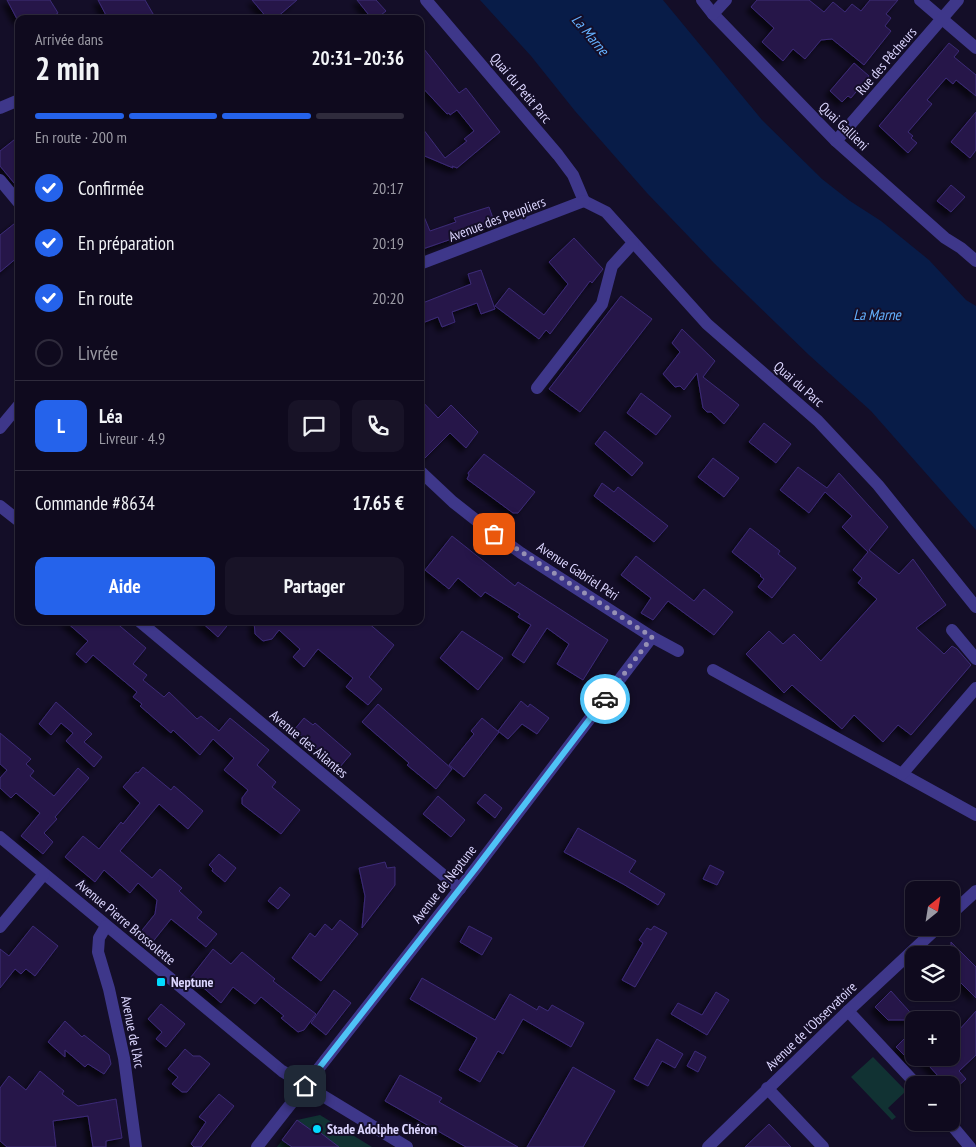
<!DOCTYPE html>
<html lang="fr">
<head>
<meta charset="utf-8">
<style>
  :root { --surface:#0f0a1e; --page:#181327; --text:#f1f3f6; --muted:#9b9aa4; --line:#2f2b3c; --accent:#2563eb }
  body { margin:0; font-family:"PT Sans Narrow",sans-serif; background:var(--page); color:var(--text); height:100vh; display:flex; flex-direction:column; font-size:19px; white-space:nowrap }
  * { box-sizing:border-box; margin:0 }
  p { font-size:16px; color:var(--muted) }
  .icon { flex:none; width:28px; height:28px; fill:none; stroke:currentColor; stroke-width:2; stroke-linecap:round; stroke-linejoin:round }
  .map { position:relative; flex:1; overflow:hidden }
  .panel { position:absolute; left:15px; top:15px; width:409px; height:610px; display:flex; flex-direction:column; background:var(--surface); border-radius:10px; box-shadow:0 1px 4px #0004,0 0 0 1px var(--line) }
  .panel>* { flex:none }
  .needle { width:32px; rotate:30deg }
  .buttons { position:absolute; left:905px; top:881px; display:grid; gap:10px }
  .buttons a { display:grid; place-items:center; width:55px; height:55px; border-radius:10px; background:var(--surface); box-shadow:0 1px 4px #0004,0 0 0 1px var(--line); font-size:25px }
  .pin { position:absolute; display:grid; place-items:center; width:42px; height:42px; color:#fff; margin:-21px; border-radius:10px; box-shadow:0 2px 8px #0006 }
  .courier { position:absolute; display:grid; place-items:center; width:50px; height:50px; margin:-25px; border:4px solid #4fc3f7; border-radius:50%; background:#fff; color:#222; box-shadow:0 1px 6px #0007 }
  .head em { font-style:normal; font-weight:600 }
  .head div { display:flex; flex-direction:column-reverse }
  .head { display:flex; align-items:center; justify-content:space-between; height:85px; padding:0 20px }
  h1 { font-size:32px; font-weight:600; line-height:38px }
  .bar { display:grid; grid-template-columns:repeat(4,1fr); gap:8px 5px; align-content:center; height:60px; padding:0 20px }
  .bar i { height:6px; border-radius:4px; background:var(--line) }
  .bar .on { background:var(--accent) }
  .bar p { grid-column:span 4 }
  .line { display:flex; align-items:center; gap:12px; padding:0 20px; border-top:1px solid var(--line) }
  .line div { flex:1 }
  .round { display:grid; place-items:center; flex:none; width:52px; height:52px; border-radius:10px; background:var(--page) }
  ol { padding:0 20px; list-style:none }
  li { display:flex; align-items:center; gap:15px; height:55px }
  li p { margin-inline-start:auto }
  li .icon { padding:5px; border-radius:50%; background:var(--accent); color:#fff; stroke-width:4 }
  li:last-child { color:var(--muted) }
  li i { width:28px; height:28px; border:2px solid var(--line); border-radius:50% }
  .cta { display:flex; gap:10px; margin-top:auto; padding:10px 20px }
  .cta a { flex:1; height:58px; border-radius:10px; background:var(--accent); color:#fff; font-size:20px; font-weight:600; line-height:58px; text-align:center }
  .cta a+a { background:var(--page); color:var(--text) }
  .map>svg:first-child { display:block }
  .green { fill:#113233 }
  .water { fill:#081c48 }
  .building { fill:#25194a; stroke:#3d2a77; filter:url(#shadow) }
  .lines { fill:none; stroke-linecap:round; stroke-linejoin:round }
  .minor { stroke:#3e378a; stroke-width:12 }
  .done { stroke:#9690b4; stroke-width:5; stroke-dasharray:0 9 }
  .route { stroke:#4fc3f7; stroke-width:6 }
  .poi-dot { fill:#02dbff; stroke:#140e28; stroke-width:2 }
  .labels { text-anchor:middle; stroke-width:4; stroke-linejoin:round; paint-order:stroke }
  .street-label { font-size:14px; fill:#dcd6ff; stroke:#140e28 }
  .poi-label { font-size:14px; font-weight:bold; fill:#dcd6ff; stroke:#140e28; text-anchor:start }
  .water-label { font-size:15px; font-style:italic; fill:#64b1ff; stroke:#140e28 }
</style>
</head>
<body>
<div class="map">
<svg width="976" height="1147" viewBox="0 0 976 1147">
  <defs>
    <filter id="shadow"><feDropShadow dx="-4.5" dy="4.5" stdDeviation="2.5" flood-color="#0009"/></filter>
  </defs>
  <rect width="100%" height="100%" fill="#140e28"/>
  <g class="green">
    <polygon points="873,1057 906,1091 888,1108 896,1117 892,1120 851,1077"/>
    <polygon points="320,1115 372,1147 277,1147 297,1120"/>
  </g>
  <polygon class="water" points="480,0 663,0 762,120 822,179 850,201 881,221 929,260 966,300 976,306 976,530 871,411 809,355 714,263 647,193 575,111 531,56"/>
  <g class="building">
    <polygon points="7,0 50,0 58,13 49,19 17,19"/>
    <polygon points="98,0 145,0 156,19 108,19"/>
    <polygon points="252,0 297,0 275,19 268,19"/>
    <polygon points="357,0 376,0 386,11 376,19 372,19"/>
    <polygon points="757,0 809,0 824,12 833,2 845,12 852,4 861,11 870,0 898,0 886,14 891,18 885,26 891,31 864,65 832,39 821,40 805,59 793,49 783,61 762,42 774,28 751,7"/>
    <polygon points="949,43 959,51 954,57 976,75 976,96 956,80 953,84 946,78 927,100 932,104 908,132 913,136 911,138 917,143 908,153 879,126"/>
    <polygon points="420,44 459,93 466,88 500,132 457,168 452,166 453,168 420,154 420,125 445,158 467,141 464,139 474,131 457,110 450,115 449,113 447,114 420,85"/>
    <polygon points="854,63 869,76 851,98 848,96 842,102 830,91"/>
    <polygon points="976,112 976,150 970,158 951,142"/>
    <polygon points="19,136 19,189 0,166 0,151"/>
    <polygon points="951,185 965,197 951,212 937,201"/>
    <polygon points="420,207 430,231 456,222 454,218 489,207 495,224 420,250"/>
    <polygon points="19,220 19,256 0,272 0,235"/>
    <polygon points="574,238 603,269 592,283 590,281 550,334 546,330 539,339 495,306 509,288 544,315 568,284 549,262"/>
    <polygon points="481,270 495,309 481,314 477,303 452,312 455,322 442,327 438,317 420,324 420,304 471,284 468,274"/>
    <polygon points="621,296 652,319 580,412 549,389"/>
    <polygon points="682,329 715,361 703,377 739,405 724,424 711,412 707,412 703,408 697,373 684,390 680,386 675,387 663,374 680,352 672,343"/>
    <polygon points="641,393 671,416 656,435 627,413"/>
    <polygon points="420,399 438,418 451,405 478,432 466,448 450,433 420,463"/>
    <polygon points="764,423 791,444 776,463 749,442"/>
    <polygon points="605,431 643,463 632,476 595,444"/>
    <polygon points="484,454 535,492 518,513 513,513 467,479 469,475 468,473"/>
    <polygon points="713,458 739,478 724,497 698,477"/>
    <polygon points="798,467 827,488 839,473 888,527 869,550 899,574 913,559 946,605 916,628 944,654 952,646 957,649 971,665 911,735 898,725 883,742 854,715 842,729 792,685 784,693 746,654 769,631 783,644 794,634 821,661 877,599 858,583 862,578 853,570 868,552 842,527 852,516 825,492 809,513 780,490"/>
    <polygon points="602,483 614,492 618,487 668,526 654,542 594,496"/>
    <polygon points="750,528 780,551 778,554 796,568 772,598 758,587 764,579 760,576 761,575 732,552"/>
    <polygon points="452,536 515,586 518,582 608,640 583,680 557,664 569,644 547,628 524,663 512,655 531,625 518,617 520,614 485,592 481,597 458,578 449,589 425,570"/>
    <polygon points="636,556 694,601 704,589 733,612 714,635 668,601 653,620 641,613 651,598 621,575"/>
    <polygon points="65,621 114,621 146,648 133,664 147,675 143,680 164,697 169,692 197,719 201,716 219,731 230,718 269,750 257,765 276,782 272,787 300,810 281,834 242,804 242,798 248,790 224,770 234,758 213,739 200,755 173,730 171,733 140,706 142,704 133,697 137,692 93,655 86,663 76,654 88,641"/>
    <polygon points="200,621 231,621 218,637"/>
    <polygon points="254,621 366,621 394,645 369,677 382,689 368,705 346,687 353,678 318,649 304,667 293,657 300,649 279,630 272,639 263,641 255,634"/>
    <polygon points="462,631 503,658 478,690 440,658"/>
    <polygon points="521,701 528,707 530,704 549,718 537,734 522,724 508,739 498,731"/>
    <polygon points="56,702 92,734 84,742 102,757 94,767 66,741 73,733 61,723 51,735 39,724"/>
    <polygon points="378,704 452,769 436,789 407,765 409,763 362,722"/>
    <polygon points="304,718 313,725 315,723 351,754 339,768 294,730"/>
    <polygon points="482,718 499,732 464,777 449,765 474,734 471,731"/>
    <polygon points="0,733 31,759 26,764 34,771 30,776 54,796 78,768 89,778 55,817 57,819 44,833 53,842 43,854 21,836 40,813 16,793 11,798 0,788 0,778 7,770 0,764"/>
    <polygon points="143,767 171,790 174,786 203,811 188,829 159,804 120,851 152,878 160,869 182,888 179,891 202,912 197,918 217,934 206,947 171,919 151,944 139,934 155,914 157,900 138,883 130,893 104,870 95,882 65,857 83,836 99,849 121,822 123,824 140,803 123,787 136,772 138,773"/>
    <polygon points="485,794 502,808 495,818 477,803"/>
    <polygon points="438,796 465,820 451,837 423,814"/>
    <polygon points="578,828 636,861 629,872 665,894 658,905 623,884 564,852"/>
    <polygon points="219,854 236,868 225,882 212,871 213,869 209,865"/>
    <polygon points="385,862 387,868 395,867 395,885 362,928 365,896 359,868"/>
    <polygon points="710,865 724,872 717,885 703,879"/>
    <polygon points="280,887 290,895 278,909 268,901"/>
    <polygon points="340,920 358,934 321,981 292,958 310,933 315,937 325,924 332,930"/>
    <polygon points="33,926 58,946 35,976 26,969 21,974 15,969 0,988 0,949 9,956"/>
    <polygon points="469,926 492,938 482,955 460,942"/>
    <polygon points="654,926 667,933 635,987 622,980 643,943 639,940 647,928 651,930"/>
    <polygon points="951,942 976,967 976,998 951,973"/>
    <polygon points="213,949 231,964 242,952 275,979 273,981 316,1014 304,1030 298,1032 281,1018 284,1016 261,997 255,1004 233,987 221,1003 191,977"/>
    <polygon points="422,978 495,1020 510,994 537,1010 539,1006 548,1011 552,1005 584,1023 571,1047 523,1019 503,1054 498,1051 480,1082 459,1070 477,1038 410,999"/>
    <polygon points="334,990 351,1003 326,1035 311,1023"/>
    <polygon points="891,991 917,1020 888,1020 875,1007"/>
    <polygon points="716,992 729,1000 707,1035 671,1014 678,1003 702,1015"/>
    <polygon points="161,1004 185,1024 166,1047 156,1039 162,1032 148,1019"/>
    <polygon points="976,1011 976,1055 959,1071 966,1079 956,1088 951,1088 951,1085 946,1085 922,1058 951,1058 951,1039"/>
    <polygon points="65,1021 82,1037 84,1035 109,1055 111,1064 104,1074 88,1064 85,1067 65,1050 65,1057 48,1042"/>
    <polygon points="906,1037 914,1046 914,1065 896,1047"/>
    <polygon points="657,1039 683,1054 675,1068 662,1061 648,1086 634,1079"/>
    <polygon points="185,1049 193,1056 200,1056 210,1064 187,1092 182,1092 172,1084 178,1077 168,1069"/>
    <polygon points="695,1051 706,1057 698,1072 687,1066"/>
    <polygon points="573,1067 615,1091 583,1147 527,1147"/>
    <polygon points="40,1071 64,1091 62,1094 78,1106 116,1099 122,1138 106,1141 106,1147 93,1147 88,1116 53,1121 56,1147 7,1147 0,1141 0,1088 9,1076 26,1090"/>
    <polygon points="400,1075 442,1098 439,1102 518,1147 466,1147 385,1101"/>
    <polygon points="219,1094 234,1106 201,1147 194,1147 191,1144 206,1122 199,1117"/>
    <polygon points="297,1120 311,1130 313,1127 339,1147 292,1147 282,1140"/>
    <polygon points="769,1124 791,1147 745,1147"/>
  </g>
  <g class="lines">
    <g class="minor">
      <polyline points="426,0 558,155 573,175 584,201"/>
      <polyline points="702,0 713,14 836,141 945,238 961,248 976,261"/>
      <polyline points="920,0 976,48"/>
      <polyline points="713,14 726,0"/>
      <polyline points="0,108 19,100"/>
      <polyline points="836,141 958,0"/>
      <polyline points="0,180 19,203"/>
      <polyline points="584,201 606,212 707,324 818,421 878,485 976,607"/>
      <polyline points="420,264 584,201"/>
      <polyline points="537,388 602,304 612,266 633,243"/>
      <polyline points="0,428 19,405"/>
      <polyline points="420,471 453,502 481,524 521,553 652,637 678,651"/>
      <polyline points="0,506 19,521"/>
      <polyline points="139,621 460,889"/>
      <polyline points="952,630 976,659"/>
      <polyline points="713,670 976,815"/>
      <polyline points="902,774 976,688"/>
      <polyline points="0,837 282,1071 407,1147"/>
      <polyline points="951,914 976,891"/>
      <polyline points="106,926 99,938 98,952 109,989 124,1058 136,1147"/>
      <polyline points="0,927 44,874"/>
      <polyline points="848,1011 917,1085"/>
      <polyline points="767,1088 823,1147"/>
      <polyline points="949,1122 970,1147"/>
      <polyline points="257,1147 476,868 652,637"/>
      <polyline points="708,1147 848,1011 937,928"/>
    </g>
  </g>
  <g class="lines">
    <polyline class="done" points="494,534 652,637 605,699"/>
    <polyline class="route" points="305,1086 476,868 605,699"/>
  </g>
  <g class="poi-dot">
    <rect x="156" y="977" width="10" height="10" rx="2.5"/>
    <circle cx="317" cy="1129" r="5"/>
  </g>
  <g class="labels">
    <g class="street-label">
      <text transform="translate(886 61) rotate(-49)" y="5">Rue des Pêcheurs</text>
      <text transform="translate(521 88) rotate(50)" y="5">Quai du Petit Parc</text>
      <text transform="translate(844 126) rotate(44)" y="5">Quai Gallieni</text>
      <text transform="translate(497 219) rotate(-21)" y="5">Avenue des Peupliers</text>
      <text transform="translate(799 384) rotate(41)" y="5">Quai du Parc</text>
      <text transform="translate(578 571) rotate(33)" y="5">Avenue Gabriel Péri</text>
      <text transform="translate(309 744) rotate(40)" y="5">Avenue des Ailantes</text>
      <text transform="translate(444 884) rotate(-52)" y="5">Avenue de Neptune</text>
      <text transform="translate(126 922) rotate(40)" y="5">Avenue Pierre Brossolette</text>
      <text transform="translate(811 1026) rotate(-44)" y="5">Avenue de l'Observatoire</text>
      <text transform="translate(133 1032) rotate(79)" y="5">Avenue de l'Arc</text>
    </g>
    <g class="poi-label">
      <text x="171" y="987">Neptune</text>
      <text x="327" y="1134">Stade Adolphe Chéron</text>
    </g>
    <g class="water-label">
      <text transform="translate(590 35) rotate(50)" y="5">La Marne</text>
      <text x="877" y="320">La Marne</text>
    </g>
  </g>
</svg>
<div class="buttons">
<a><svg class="needle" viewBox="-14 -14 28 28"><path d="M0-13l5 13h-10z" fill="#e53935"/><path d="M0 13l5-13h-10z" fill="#9b9aa4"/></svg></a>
<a><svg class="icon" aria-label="layers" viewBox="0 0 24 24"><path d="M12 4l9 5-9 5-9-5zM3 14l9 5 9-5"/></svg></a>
<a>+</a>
<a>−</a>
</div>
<div class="pin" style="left:494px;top:534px;background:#ea580c"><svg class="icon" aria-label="bag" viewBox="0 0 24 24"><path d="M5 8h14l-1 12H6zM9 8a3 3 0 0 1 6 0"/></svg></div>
<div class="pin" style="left:305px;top:1086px;background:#1f2937"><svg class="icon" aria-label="home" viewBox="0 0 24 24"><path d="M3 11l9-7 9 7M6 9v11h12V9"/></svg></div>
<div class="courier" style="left:605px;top:699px"><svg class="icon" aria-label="car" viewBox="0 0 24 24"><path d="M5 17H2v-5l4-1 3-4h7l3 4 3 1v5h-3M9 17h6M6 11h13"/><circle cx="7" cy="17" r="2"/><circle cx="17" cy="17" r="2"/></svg></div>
<section class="panel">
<div class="head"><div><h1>2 min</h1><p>Arrivée dans</p></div><em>20:31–20:36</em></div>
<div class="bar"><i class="on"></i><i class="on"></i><i class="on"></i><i></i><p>En route · 200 m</p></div>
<ol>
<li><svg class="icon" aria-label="check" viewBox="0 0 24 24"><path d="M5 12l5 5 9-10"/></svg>Confirmée<p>20:17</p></li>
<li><svg class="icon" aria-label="check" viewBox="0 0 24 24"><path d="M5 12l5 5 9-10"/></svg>En préparation<p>20:19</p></li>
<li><svg class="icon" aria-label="check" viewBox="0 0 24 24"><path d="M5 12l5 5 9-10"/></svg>En route<p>20:20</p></li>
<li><i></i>Livrée</li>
</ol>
<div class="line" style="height:90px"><b class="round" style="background:var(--accent);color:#fff">L</b><div><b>Léa</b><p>Livreur · 4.9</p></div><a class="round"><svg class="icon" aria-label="chat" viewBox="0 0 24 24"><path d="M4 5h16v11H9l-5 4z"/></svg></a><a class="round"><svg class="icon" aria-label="phone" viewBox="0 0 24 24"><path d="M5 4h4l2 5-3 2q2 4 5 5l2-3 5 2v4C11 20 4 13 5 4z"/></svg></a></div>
<div class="line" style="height:65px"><div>Commande #8634</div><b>17.65 €</b></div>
<div class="cta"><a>Aide</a><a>Partager</a></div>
</section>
</div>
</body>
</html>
